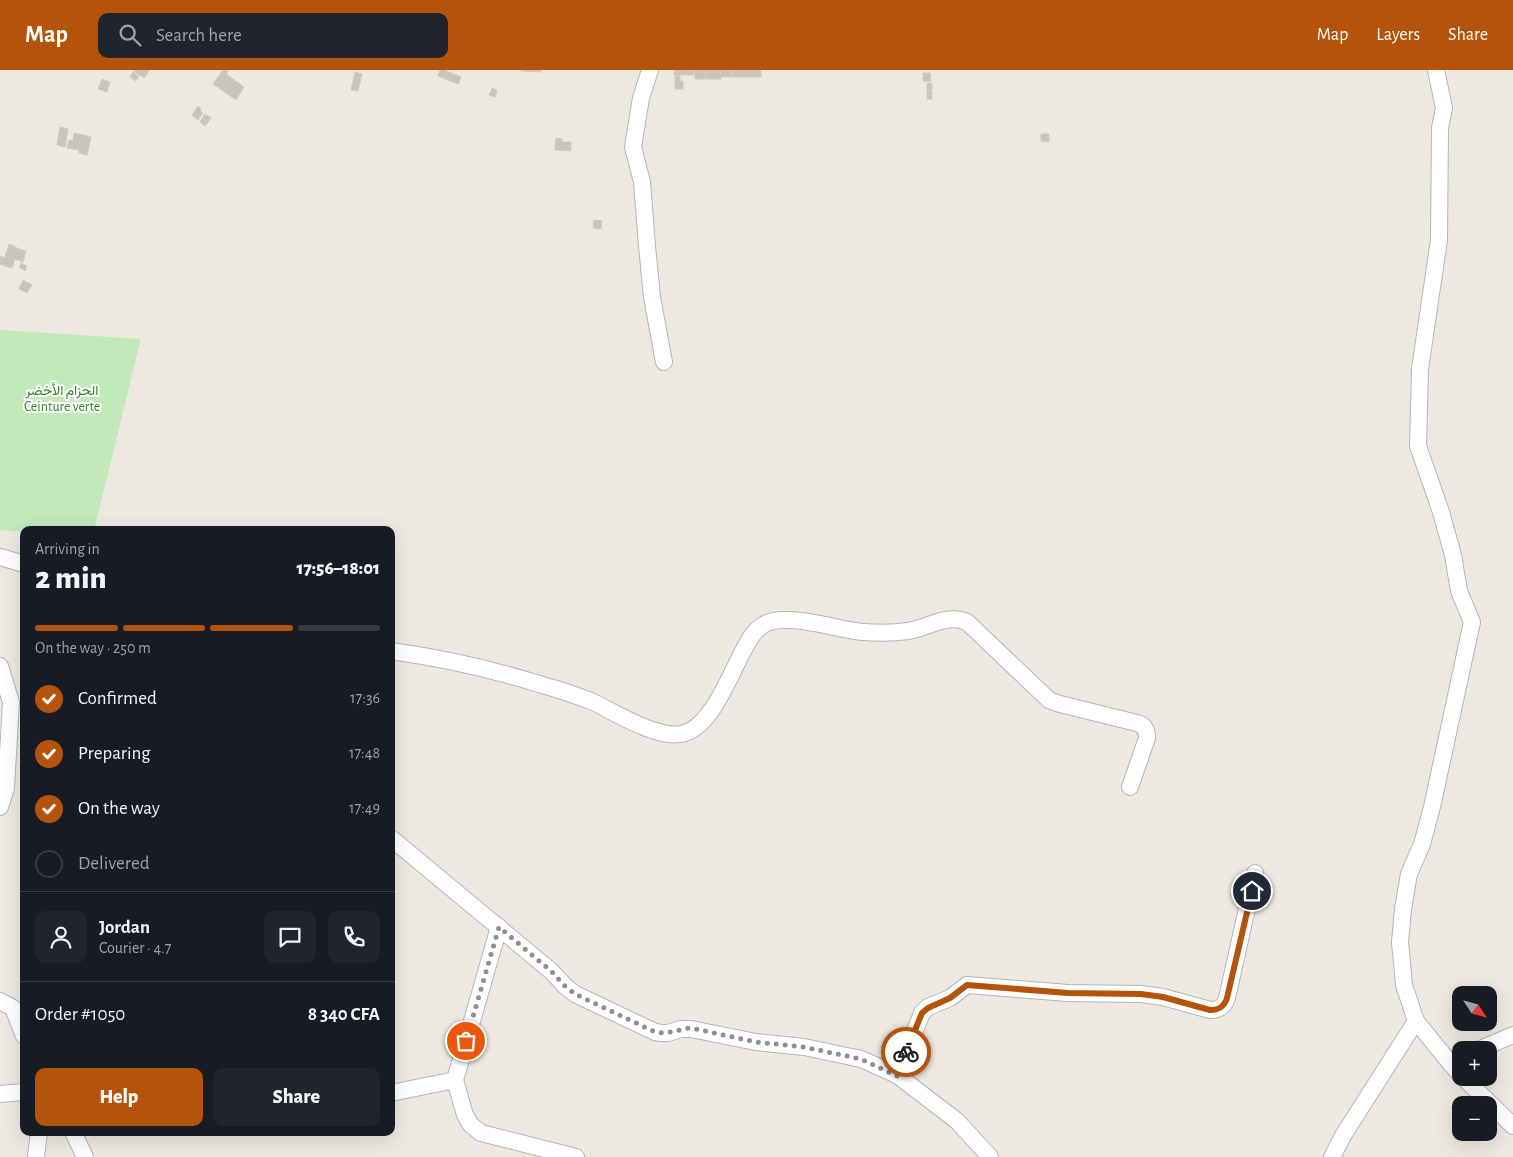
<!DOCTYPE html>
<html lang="en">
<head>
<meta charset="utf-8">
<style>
  :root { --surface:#171b24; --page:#20242c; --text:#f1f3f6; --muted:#9ea1a6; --line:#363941; --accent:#b45309 }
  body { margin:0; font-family:"Alegreya Sans",Vazirmatn,sans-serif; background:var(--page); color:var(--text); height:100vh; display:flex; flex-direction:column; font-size:19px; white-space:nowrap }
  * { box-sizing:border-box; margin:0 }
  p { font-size:16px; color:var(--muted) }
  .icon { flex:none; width:28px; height:28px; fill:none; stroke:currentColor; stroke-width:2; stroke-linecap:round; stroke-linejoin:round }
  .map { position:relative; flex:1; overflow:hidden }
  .panel { position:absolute; left:20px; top:456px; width:375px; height:610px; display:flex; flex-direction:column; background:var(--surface); border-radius:10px; box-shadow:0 5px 20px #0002 }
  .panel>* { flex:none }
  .needle { width:32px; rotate:126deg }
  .fabs { position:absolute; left:1452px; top:916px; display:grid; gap:10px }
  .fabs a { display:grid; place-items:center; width:45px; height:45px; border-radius:10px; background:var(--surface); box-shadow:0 5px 20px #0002; font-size:25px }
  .pin { position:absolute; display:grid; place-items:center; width:42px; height:42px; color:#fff; margin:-21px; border:2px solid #fff; border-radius:50%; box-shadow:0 1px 5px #0007 }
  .courier { position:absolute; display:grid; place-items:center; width:50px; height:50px; margin:-25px; border:4px solid #b45309; border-radius:50%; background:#fff; color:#222; box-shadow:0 1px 6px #0007 }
  .overview em { font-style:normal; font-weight:800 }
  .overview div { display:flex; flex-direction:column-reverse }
  .overview { display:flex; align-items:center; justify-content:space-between; height:85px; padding:0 15px }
  h1 { font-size:32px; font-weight:800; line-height:38px }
  .bar { display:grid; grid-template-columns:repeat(4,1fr); gap:8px 5px; align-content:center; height:60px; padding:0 15px }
  .bar i { height:6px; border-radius:4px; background:var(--line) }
  .bar .current { background:var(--accent) }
  .bar p { grid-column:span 4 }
  .line { display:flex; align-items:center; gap:12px; padding:0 15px; border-top:1px solid var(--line) }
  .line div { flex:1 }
  .round { display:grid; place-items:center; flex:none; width:52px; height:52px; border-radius:10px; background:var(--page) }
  ol { padding:0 15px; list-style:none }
  li { display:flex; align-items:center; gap:15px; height:55px }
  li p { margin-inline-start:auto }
  li .icon { padding:5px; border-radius:50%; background:var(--accent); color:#fff; stroke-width:4 }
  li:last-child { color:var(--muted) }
  li i { width:28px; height:28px; border:2px solid var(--line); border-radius:50% }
  .cta { display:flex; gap:10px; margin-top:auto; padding:10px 15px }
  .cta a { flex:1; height:58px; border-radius:10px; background:var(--accent); color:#fff; font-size:20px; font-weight:800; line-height:58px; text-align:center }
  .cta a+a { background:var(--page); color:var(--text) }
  header { display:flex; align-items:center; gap:30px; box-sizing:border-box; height:70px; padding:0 25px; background:var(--accent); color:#fff }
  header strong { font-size:24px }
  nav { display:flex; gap:28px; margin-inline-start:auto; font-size:18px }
  .search { width:350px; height:45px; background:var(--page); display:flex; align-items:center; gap:12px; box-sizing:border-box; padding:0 18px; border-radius:10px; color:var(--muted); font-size:19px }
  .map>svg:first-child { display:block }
  .green { fill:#c1e9ba }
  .building { fill:#c9c4bd; stroke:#d3cabe }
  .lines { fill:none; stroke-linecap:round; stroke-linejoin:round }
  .minor-casing { stroke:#b2b6ba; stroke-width:18 }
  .minor { stroke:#fff; stroke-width:16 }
  .done { stroke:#8d8f8f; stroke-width:5; stroke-dasharray:0 9 }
  .route { stroke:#b45309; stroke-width:6 }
  .labels { text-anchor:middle; stroke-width:4; stroke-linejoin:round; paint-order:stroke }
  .park-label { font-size:14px; fill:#33822a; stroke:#fff }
</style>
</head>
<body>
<header>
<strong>Map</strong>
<div class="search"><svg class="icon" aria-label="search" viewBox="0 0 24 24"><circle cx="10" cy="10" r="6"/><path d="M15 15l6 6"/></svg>Search here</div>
<nav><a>Map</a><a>Layers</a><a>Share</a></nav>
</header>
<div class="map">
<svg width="1513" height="1087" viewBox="0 0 1513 1087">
  <rect width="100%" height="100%" fill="#eee9e0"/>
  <polygon class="green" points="0,260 141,269 94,460 24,460 24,462 0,460"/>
  <g class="building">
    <polygon points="135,0 148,0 149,1 144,8 134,1"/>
    <polygon points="223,0 228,1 226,4 244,17 236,30 213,14"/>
    <polygon points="440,0 444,0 461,7 458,14 438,6"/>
    <polygon points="521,0 541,0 541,2 521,1"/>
    <rect x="674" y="0" width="20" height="5"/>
    <rect x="695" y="0" width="10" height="9"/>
    <rect x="705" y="0" width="16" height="9"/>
    <rect x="721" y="0" width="11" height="7"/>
    <rect x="733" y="0" width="28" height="7"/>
    <polygon points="133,2 139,6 136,11 130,7"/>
    <polygon points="355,2 362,4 358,21 351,20"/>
    <polygon points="923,3 930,3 931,11 923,11"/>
    <polygon points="675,6 680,6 680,11 683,11 683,19 675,19"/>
    <polygon points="102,9 110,12 107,22 98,19"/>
    <rect x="927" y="13" width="5" height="7"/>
    <polygon points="492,18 497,20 495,27 489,25"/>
    <rect x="927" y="21" width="5" height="8"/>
    <polygon points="198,36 201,39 200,40 203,43 198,50 192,45"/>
    <polygon points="205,44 211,48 205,56 200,52"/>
    <polygon points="60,57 68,59 65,77 57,75"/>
    <polygon points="74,63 91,67 87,85 79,83 79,80 67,78 69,70 73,71"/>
    <polygon points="1041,64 1049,64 1049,72 1041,71"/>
    <polygon points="556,68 562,69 562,72 571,72 571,81 555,80"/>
    <polygon points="594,150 602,151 601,159 593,158"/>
    <polygon points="9,174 15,176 14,177 26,181 23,192 15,189 12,198 0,194 0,186 5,188"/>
    <polygon points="21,193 27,196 25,201 19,197"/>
    <polygon points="23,210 32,215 27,223 19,219"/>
  </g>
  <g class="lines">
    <defs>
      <g id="minor">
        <polyline points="650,0 641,28 633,77 642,112 647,176 652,227 664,292"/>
        <polyline points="1436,0 1444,38 1440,58 1439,170 1420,299 1418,376 1441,442 1453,485 1459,521 1472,552 1432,737 1422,774 1409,804 1403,839 1400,872 1404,915 1416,951 1450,993 1461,1005"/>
        <polyline points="0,487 24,494"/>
        <path d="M391 581C441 588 491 599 539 614 557 619 576 625 593 632 616 643 660 671 685 663 711 655 729 608 741 585 747 574 752 562 763 555 783 541 838 560 863 562 878 563 894 563 908 561 928 558 947 543 967 552L1049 630 1060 634 1137 653C1144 655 1147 660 1147 668L1130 717"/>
        <polyline points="0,596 11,632 6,718 0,737"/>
        <polyline points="391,768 551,901 565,916 575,924 655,962 661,963 668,963 681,959 691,959 756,972 804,977 861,989 897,1005 957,1051 990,1087"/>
        <polyline points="499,857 455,1010 465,1045 471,1055 481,1063 576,1087"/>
        <polyline points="0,931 13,938 24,966"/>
        <polyline points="1478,980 1513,965"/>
        <path d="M897 1005 922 943 928 937 950 928 967 915 1068 923 1141 924 1163 927 1210 940C1219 940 1224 937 1227 928L1255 803"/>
        <polyline points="1464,1008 1513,1056"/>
        <polyline points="391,1023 455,1010"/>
        <polyline points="0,1024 24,1022"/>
        <polyline points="73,1062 85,1087"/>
        <polyline points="36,1087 39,1062"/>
        <polyline points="1332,1087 1344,1064 1416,951"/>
      </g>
    </defs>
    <use href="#minor" class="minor-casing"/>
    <use href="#minor" class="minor"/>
  </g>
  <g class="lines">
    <path class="done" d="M466 971 499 857 551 901 565 916 575 924 655 962C667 965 679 959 691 958L756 972 804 977 861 989 897 1006 906 982"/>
    <path class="route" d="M906 982 922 943 928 938 950 928 967 915 1068 923 1141 924 1163 927 1210 940C1219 940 1224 937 1227 928L1252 821"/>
  </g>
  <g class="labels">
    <g class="park-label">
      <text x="62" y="325">الحزام الأخضر<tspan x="62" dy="16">Ceinture verte</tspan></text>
    </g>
  </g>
</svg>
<div class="fabs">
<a><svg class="needle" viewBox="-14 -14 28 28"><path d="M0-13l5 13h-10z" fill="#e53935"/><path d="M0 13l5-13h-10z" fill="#9ea1a6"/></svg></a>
<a>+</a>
<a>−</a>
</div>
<div class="pin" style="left:466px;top:971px;background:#ea580c"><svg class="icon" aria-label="bag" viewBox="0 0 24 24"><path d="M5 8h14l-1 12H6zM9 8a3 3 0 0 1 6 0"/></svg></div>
<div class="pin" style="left:1252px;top:821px;background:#1f2937"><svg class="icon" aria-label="home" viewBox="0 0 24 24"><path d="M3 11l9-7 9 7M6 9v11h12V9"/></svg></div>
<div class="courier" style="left:906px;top:982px"><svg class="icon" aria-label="bike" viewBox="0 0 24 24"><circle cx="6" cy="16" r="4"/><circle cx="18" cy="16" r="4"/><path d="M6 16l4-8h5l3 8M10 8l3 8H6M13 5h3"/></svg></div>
<section class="panel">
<div class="overview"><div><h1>2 min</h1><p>Arriving in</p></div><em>17:56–18:01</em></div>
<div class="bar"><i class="current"></i><i class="current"></i><i class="current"></i><i></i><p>On the way · 250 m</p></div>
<ol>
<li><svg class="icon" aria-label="check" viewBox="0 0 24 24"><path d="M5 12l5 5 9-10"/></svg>Confirmed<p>17:36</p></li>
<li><svg class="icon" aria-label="check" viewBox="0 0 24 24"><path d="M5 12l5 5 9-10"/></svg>Preparing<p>17:48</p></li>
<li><svg class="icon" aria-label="check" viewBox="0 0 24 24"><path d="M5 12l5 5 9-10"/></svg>On the way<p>17:49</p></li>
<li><i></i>Delivered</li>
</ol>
<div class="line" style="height:90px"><a class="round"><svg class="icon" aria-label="person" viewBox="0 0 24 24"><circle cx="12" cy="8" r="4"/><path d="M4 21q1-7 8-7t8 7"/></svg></a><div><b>Jordan</b><p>Courier · 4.7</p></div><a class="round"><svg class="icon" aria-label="chat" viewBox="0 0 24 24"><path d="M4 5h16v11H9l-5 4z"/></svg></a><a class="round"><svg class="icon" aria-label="phone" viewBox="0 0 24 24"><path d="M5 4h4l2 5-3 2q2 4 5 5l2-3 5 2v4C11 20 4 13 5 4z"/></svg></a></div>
<div class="line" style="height:65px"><div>Order #1050</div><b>8 340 CFA</b></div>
<div class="cta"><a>Help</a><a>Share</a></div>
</section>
</div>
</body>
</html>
